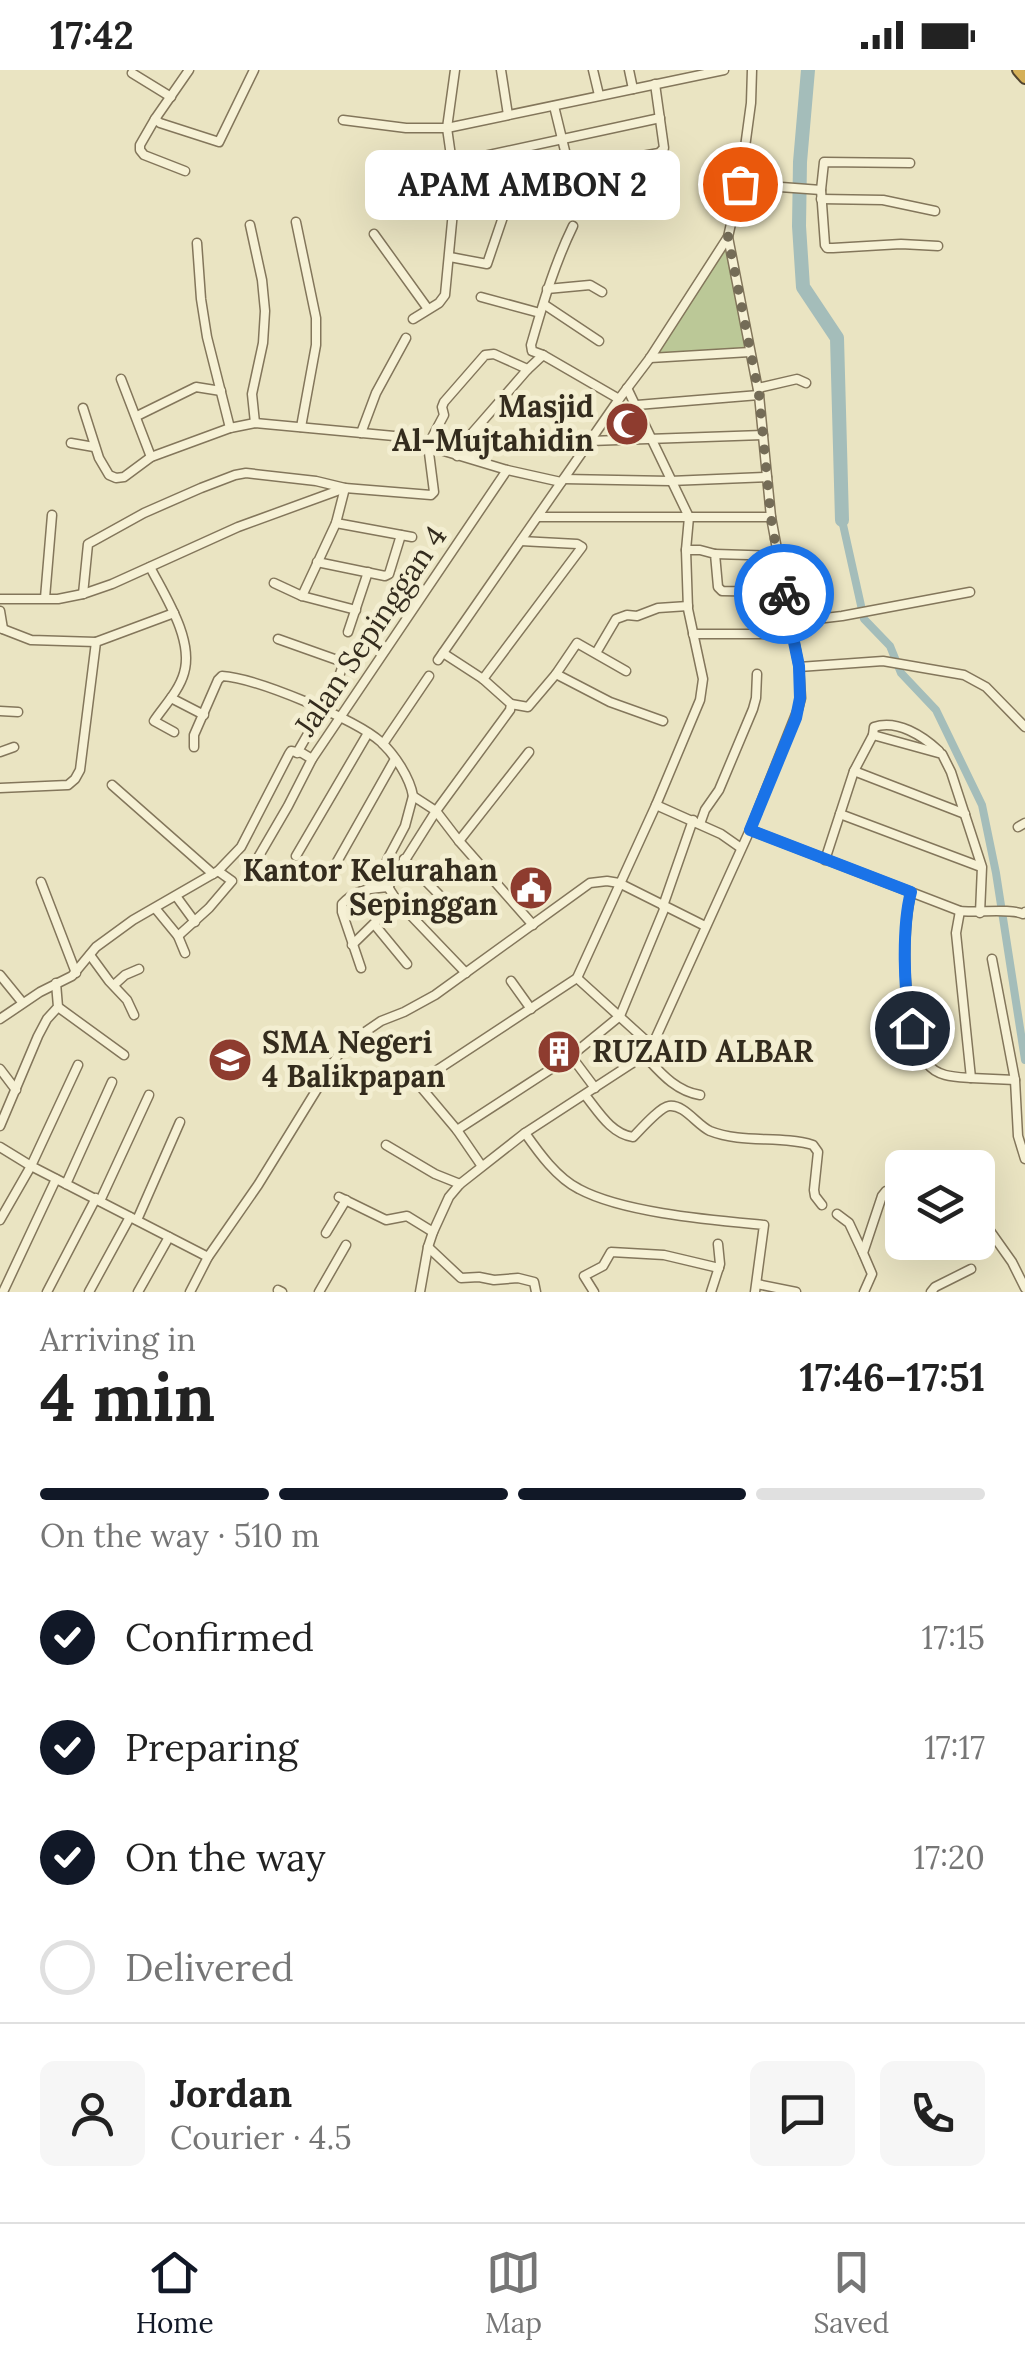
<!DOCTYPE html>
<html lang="en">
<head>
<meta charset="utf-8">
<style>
  :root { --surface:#fff; --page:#f6f6f6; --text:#222; --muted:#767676; --line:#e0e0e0; --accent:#111827 }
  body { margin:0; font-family:Lora,serif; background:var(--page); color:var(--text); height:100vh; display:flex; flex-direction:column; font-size:38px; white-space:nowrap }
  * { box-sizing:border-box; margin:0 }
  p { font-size:32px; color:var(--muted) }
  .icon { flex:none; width:55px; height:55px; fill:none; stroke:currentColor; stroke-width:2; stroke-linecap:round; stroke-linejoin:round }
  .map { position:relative; height:1222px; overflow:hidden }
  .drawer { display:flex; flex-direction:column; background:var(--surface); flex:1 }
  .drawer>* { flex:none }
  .tools { position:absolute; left:885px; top:1080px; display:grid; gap:20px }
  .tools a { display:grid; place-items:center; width:110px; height:110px; border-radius:15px; background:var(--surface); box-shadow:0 10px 40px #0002; font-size:50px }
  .pin { position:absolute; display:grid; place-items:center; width:85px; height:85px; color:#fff; margin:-42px; border:5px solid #fff; border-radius:50%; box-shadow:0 2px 10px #0007 }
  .courier { position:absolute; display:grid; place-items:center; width:100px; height:100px; margin:-50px; border:8px solid #1a73e8; border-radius:50%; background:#fff; color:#222; box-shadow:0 2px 12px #0007 }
  .bubble { position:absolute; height:70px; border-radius:15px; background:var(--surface); box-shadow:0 10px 40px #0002; font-size:32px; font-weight:700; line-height:70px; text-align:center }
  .headline em { font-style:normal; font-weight:700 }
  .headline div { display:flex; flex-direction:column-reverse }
  .headline { display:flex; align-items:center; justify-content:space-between; height:170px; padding:0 40px }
  h1 { font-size:65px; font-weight:700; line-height:75px }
  .bar { display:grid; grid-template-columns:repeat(4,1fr); gap:15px 10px; align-content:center; height:120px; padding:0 40px }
  .bar i { height:12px; border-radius:8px; background:var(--line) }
  .bar .current { background:var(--accent) }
  .bar p { grid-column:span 4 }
  .line { display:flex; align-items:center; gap:25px; padding:0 40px; border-top:2px solid var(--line) }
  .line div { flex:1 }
  .round { display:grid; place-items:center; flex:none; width:105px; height:105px; border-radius:15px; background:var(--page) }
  ol { padding:0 40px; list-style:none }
  li { display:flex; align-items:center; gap:30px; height:110px }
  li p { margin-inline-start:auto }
  li .icon { padding:10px; border-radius:50%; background:var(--accent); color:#fff; stroke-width:4 }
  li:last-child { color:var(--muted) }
  li i { width:55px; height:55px; border:5px solid var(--line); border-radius:50% }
  .status { display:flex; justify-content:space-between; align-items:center; height:70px; padding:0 50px; background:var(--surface); direction:ltr }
  .status svg { height:28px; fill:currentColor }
  .tabs { display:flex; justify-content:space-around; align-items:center; height:140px; border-top:2px solid var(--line); background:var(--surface); font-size:28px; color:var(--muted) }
  .tabs a { display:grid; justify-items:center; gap:5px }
  .tabs .current { color:var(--accent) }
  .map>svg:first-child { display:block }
  .green { fill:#bbc897 }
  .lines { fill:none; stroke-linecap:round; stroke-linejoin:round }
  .canal { stroke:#a4bdba; stroke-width:8 }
  .river { stroke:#a4bdba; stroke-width:14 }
  .minor-casing { stroke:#83765b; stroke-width:11 }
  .highway-casing { stroke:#51442f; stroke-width:14 }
  .minor { stroke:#f6f1d5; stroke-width:8 }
  .highway { stroke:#d5b058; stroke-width:10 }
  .done { stroke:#746c57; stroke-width:10; stroke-dasharray:0 18 }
  .route { stroke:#1a73e8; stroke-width:12 }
  .labels { text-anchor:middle; stroke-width:10; stroke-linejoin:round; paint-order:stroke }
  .poi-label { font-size:30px; font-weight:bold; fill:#342c1e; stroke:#f3eed1; text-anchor:end }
  .street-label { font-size:30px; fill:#342c1e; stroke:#f3eed1 }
</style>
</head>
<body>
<div class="status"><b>17:42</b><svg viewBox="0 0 49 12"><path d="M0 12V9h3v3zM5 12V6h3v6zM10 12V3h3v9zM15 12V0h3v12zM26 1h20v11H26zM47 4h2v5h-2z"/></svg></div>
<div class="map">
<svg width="1025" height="1222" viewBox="0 0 1025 1222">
  <rect width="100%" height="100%" fill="#eae4c2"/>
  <polygon class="green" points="725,178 746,279 658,284"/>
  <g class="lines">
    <polyline class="canal" points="842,450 864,549 890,576 901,603 936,640 982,735 996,803 1025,990"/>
    <polyline class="river" points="808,0 800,92 799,156 803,217 837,268 842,450"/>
    <defs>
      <g id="minor">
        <polyline points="189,0 155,49 160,53 219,72 254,0"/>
        <polyline points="501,0 508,45"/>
        <polyline points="593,0 599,25"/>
        <polyline points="629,0 633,19"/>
        <polyline points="132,3 171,27"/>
        <polyline points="554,36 577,130"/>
        <polyline points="155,49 140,75 140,80 144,85 185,101"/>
        <polyline points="343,50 406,58 447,58 724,0"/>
        <polyline points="642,86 659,83 664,78 655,14"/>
        <polyline points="452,93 660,48"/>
        <polyline points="910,93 824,92 821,120 825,175 827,178 833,178 901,174 938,176"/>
        <polyline points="740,114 821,120"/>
        <polyline points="821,129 883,130 935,141"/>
        <polyline points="454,131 531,109 639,86 642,86 650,125"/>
        <polyline points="419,141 454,138"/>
        <polyline points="296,152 316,248 316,275 301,357"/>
        <polyline points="250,155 262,210 265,241 263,273 252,324 255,353"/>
        <polyline points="374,164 428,239"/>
        <polyline points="197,173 201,229 207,267 230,358"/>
        <polyline points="450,187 487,194 504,144 649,116"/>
        <polyline points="547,219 590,215 602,222"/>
        <polyline points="481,227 540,243"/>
        <polyline points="545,235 599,271"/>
        <polyline points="413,249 439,233 445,225 454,131 452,93 447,58 455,0"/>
        <path d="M543 285 532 281 531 275C543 234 554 195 573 156"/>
        <polyline points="650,288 750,282"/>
        <polyline points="527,300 543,285 619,329"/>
        <polyline points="121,309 151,387"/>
        <polyline points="627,318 689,447 686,480 688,539 703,609 700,630 656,735"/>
        <polyline points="758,318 797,309 806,313"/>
        <polyline points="637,335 759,325"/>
        <polyline points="83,338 99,388 109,405 116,408 124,407 151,387 230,358 255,353 394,366 507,400 561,412"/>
        <polyline points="137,346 196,317 221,321"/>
        <polyline points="361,363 376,323 406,268"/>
        <polyline points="590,371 763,365"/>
        <polyline points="71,373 94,377"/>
        <polyline points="564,409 670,411 767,407"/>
        <polyline points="538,447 771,447"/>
        <polyline points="336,453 412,467"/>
        <polyline points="686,480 700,480 715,484 718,517 722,521 784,522"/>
        <polyline points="715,484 779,486"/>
        <polyline points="317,492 385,506 389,504 401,465"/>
        <path d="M150 497C165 526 194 570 184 603 179 621 164 636 154 651L174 662"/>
        <polyline points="274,513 302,526 356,540"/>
        <polyline points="83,524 88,474 144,443 201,418 235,405 246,403 316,411 345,418 336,453 302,526"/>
        <polyline points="45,528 52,445"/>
        <polyline points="0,529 58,529 83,524 112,514 238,457 345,418 431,425 434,422 428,375 444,345 442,337 444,332 485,285 494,284 525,298 527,300 473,362 457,386"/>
        <polyline points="0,541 3,559"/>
        <polyline points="791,552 842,546 970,522"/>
        <polyline points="0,558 31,570 96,572"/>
        <polyline points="348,562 368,502"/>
        <polyline points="693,564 793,564"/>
        <polyline points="278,569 340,591 343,595 336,615 297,683"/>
        <polyline points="443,583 483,609 511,634 510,640 436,741 459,771 533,855"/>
        <polyline points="596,583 616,549 627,545 637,546 658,538 688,536"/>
        <polyline points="438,590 619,329 650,288 728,167"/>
        <polyline points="799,597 883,591 964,605 986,617 1025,657"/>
        <polyline points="556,604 577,573 626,601"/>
        <polyline points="483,609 582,477 577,474 521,471"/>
        <polyline points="171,628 204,645"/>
        <polyline points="511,634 528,637 556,604 610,632 663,651"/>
        <polyline points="0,641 18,642"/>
        <path d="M873 665 874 657C897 649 923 666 939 681"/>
        <polyline points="383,674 429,606"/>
        <path d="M194 677V665L218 610 222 606C256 608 355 649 381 672 395 685 410 708 413 726L436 741 388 817C369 819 356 819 342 834V842L361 898"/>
        <polyline points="0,682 14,677"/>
        <polyline points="854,701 965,744"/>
        <polyline points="112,715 213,804"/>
        <polyline points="0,718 68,715 75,709 80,700 96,572 174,543"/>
        <polyline points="840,744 981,797"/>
        <polyline points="700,754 705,740 719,720 753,639 756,628 757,604"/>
        <polyline points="1018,757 1025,753"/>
        <path d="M750 760 960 841C978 843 1010 838 1023 844L1025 842"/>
        <polyline points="459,771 529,682"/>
        <polyline points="296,786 368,663"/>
        <polyline points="404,789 460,846"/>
        <polyline points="387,790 405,756 413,726"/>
        <polyline points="825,790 854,701 873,665 942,684 951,702 982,797 980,843"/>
        <polyline points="256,791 288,736 312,689 507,400"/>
        <polyline points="329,806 395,689"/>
        <polyline points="41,812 76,903"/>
        <polyline points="388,817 397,831 466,903"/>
        <path d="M911 823C901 862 902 960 927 993 937 1007 955 1007 971 1008"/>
        <polyline points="176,826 195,852"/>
        <polyline points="663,836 693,750"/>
        <polyline points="155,838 178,866 185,883"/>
        <polyline points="960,841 956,863 971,1008 1015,1010"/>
        <polyline points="374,854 407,894"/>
        <polyline points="178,866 209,838 232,811 218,801"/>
        <polyline points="352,875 397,831"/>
        <polyline points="90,885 109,911 127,930 134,945"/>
        <polyline points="992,889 1015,1010 1018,1066 1025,1089"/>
        <polyline points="0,905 22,932"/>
        <polyline points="577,908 652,976"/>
        <polyline points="511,911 531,939"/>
        <polyline points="114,915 125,905 139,899"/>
        <polyline points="58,937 124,985"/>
        <polyline points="0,949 40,922 72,906 96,877 133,850 218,801 241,777 289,684 291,681 302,683 312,689"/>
        <path d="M643 984C660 1002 675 1021 700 1025"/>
        <polyline points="571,986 595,1018"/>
        <polyline points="0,999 16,1020"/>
        <path d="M585 1025C598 1041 611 1064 633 1067 640 1060 660 1037 669 1036 684 1034 697 1055 710 1061 743 1074 780 1065 813 1075L818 1082 814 1120 815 1126 822 1135"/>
        <polyline points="0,1056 38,966 47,949 58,937 56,913"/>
        <polyline points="457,1060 571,986 620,946 665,837"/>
        <path d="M525 1063C539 1083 557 1108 579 1119 624 1143 712 1150 764 1155L755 1222"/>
        <polyline points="386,1075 435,1104 460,1114"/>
        <polyline points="0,1077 31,1096 208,1187"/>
        <polyline points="481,1095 457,1060 420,1016 422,1010 577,908 656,735 721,764 741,778"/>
        <polyline points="66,1114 112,1012"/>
        <polyline points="339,1127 386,1150 407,1146 433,1162"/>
        <polyline points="100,1131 149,1025"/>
        <polyline points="837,1144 849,1153 863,1183"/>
        <polyline points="978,1144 1012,1192 1025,1218"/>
        <polyline points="0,1150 31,1096 78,995"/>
        <polyline points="137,1150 180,1052"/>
        <polyline points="326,1163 346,1130"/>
        <polyline points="428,1177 461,1208 479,1207 494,1210 518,1208 534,1212 536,1222"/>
        <polyline points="947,1178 956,1172"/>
        <polyline points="757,1214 796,1222"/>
        <polyline points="278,1220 282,1222"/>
        <polyline points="3,1222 56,1109"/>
        <polyline points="47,1222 96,1128"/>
        <polyline points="89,1222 130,1147"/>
        <polyline points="138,1222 169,1167"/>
        <polyline points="190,1222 208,1187 258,1115 343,977 381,951 404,942 435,925 590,813 607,811 619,813 705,856"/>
        <polyline points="319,1222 346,1175"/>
        <polyline points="420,1222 428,1177 433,1162 449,1127 460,1114 525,1063 631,994 652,976 750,760 798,639 801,628 799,597 771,447 759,325 728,167 740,114 751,33 752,0"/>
        <polyline points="594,1222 584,1206 603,1196 611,1182 664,1185 719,1198"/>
        <polyline points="711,1222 720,1194 718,1174"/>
        <polyline points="864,1222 872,1204 863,1183 882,1126 886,1121 894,1120 902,1127"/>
        <polyline points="931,1222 935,1217 971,1199"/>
      </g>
      <polyline id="highway" points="1018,0 1025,8"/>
    </defs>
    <use href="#minor" class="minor-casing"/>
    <use href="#highway" class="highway-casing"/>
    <use href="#minor" class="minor"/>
    <use href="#highway" class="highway"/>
  </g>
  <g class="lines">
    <polyline class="done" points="740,114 728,167 759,325 771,448 784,524"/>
    <path class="route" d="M784 524 799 596 800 628 796 648 750 760 911 822C902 856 903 924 912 958"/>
  </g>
  <defs>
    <symbol id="mosque-disc" viewBox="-11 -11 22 22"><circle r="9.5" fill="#8e3c2f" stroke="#f3eed1"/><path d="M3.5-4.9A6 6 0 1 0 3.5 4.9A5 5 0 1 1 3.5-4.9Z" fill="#fff"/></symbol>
    <symbol id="civic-disc" viewBox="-11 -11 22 22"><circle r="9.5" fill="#8e3c2f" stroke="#f3eed1"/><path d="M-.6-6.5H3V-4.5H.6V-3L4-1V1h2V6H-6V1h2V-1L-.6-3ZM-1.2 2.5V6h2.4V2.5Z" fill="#fff"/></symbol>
    <symbol id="building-disc" viewBox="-11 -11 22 22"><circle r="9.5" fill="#8e3c2f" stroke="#f3eed1"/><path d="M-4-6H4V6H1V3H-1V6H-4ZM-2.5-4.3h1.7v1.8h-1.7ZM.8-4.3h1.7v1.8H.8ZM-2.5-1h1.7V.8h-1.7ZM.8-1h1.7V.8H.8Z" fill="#fff"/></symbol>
    <symbol id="school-disc" viewBox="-11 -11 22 22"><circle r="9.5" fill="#8e3c2f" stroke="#f3eed1"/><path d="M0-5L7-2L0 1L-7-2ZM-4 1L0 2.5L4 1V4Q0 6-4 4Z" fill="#fff"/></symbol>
  </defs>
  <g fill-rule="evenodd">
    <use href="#mosque-disc" x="602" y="329" width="50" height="50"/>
    <use href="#civic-disc" x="506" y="793" width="50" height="50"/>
    <use href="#building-disc" x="534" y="957" width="50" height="50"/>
    <use href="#school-disc" x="205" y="965" width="50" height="50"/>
  </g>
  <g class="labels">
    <g class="poi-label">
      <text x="594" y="347">Masjid<tspan x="594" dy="34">Al-Mujtahidin</tspan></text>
      <text x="498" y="811">Kantor Kelurahan<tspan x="498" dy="34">Sepinggan</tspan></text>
      <text x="262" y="983" text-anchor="start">SMA Negeri<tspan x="262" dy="34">4 Balikpapan</tspan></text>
      <text x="592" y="992" text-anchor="start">RUZAID ALBAR</text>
    </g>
    <g class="street-label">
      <text transform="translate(371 561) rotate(-56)" y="10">Jalan Sepinggan 4</text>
    </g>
  </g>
</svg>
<div class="tools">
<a><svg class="icon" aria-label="layers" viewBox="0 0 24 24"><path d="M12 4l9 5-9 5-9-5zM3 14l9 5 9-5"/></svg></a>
</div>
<div class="pin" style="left:740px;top:114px;background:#ea580c"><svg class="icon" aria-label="bag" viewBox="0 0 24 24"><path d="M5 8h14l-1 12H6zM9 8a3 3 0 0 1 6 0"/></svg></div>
<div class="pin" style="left:912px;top:958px;background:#1f2937"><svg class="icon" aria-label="home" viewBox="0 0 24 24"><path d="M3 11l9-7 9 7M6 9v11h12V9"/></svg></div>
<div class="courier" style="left:784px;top:524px"><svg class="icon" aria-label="bike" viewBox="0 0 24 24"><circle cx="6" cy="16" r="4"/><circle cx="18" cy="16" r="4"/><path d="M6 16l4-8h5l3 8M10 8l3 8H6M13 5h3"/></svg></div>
<div class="bubble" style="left:365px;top:80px;width:315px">APAM AMBON 2</div>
</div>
<section class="drawer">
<div class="headline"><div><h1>4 min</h1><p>Arriving in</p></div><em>17:46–17:51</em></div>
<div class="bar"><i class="current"></i><i class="current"></i><i class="current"></i><i></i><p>On the way · 510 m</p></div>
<ol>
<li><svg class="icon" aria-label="check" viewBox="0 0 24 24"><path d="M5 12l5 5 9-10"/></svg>Confirmed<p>17:15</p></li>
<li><svg class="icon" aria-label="check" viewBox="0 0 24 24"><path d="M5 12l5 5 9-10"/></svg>Preparing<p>17:17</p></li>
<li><svg class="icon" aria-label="check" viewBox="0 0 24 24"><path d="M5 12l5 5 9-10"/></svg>On the way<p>17:20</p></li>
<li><i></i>Delivered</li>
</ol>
<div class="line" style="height:180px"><a class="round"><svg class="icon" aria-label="person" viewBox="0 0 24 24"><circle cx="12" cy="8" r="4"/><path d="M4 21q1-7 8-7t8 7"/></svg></a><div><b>Jordan</b><p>Courier · 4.5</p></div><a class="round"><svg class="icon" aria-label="chat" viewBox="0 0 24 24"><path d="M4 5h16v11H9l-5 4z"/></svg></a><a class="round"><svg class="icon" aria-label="phone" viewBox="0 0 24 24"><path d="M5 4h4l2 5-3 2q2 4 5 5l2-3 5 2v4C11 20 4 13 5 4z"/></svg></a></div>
</section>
<nav class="tabs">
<a class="current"><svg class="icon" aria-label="home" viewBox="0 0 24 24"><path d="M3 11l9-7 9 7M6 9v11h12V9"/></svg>Home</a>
<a><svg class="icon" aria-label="map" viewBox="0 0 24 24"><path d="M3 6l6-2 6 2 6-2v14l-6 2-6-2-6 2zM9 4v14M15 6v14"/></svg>Map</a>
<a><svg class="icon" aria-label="saved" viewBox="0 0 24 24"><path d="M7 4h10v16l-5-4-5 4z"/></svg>Saved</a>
</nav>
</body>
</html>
